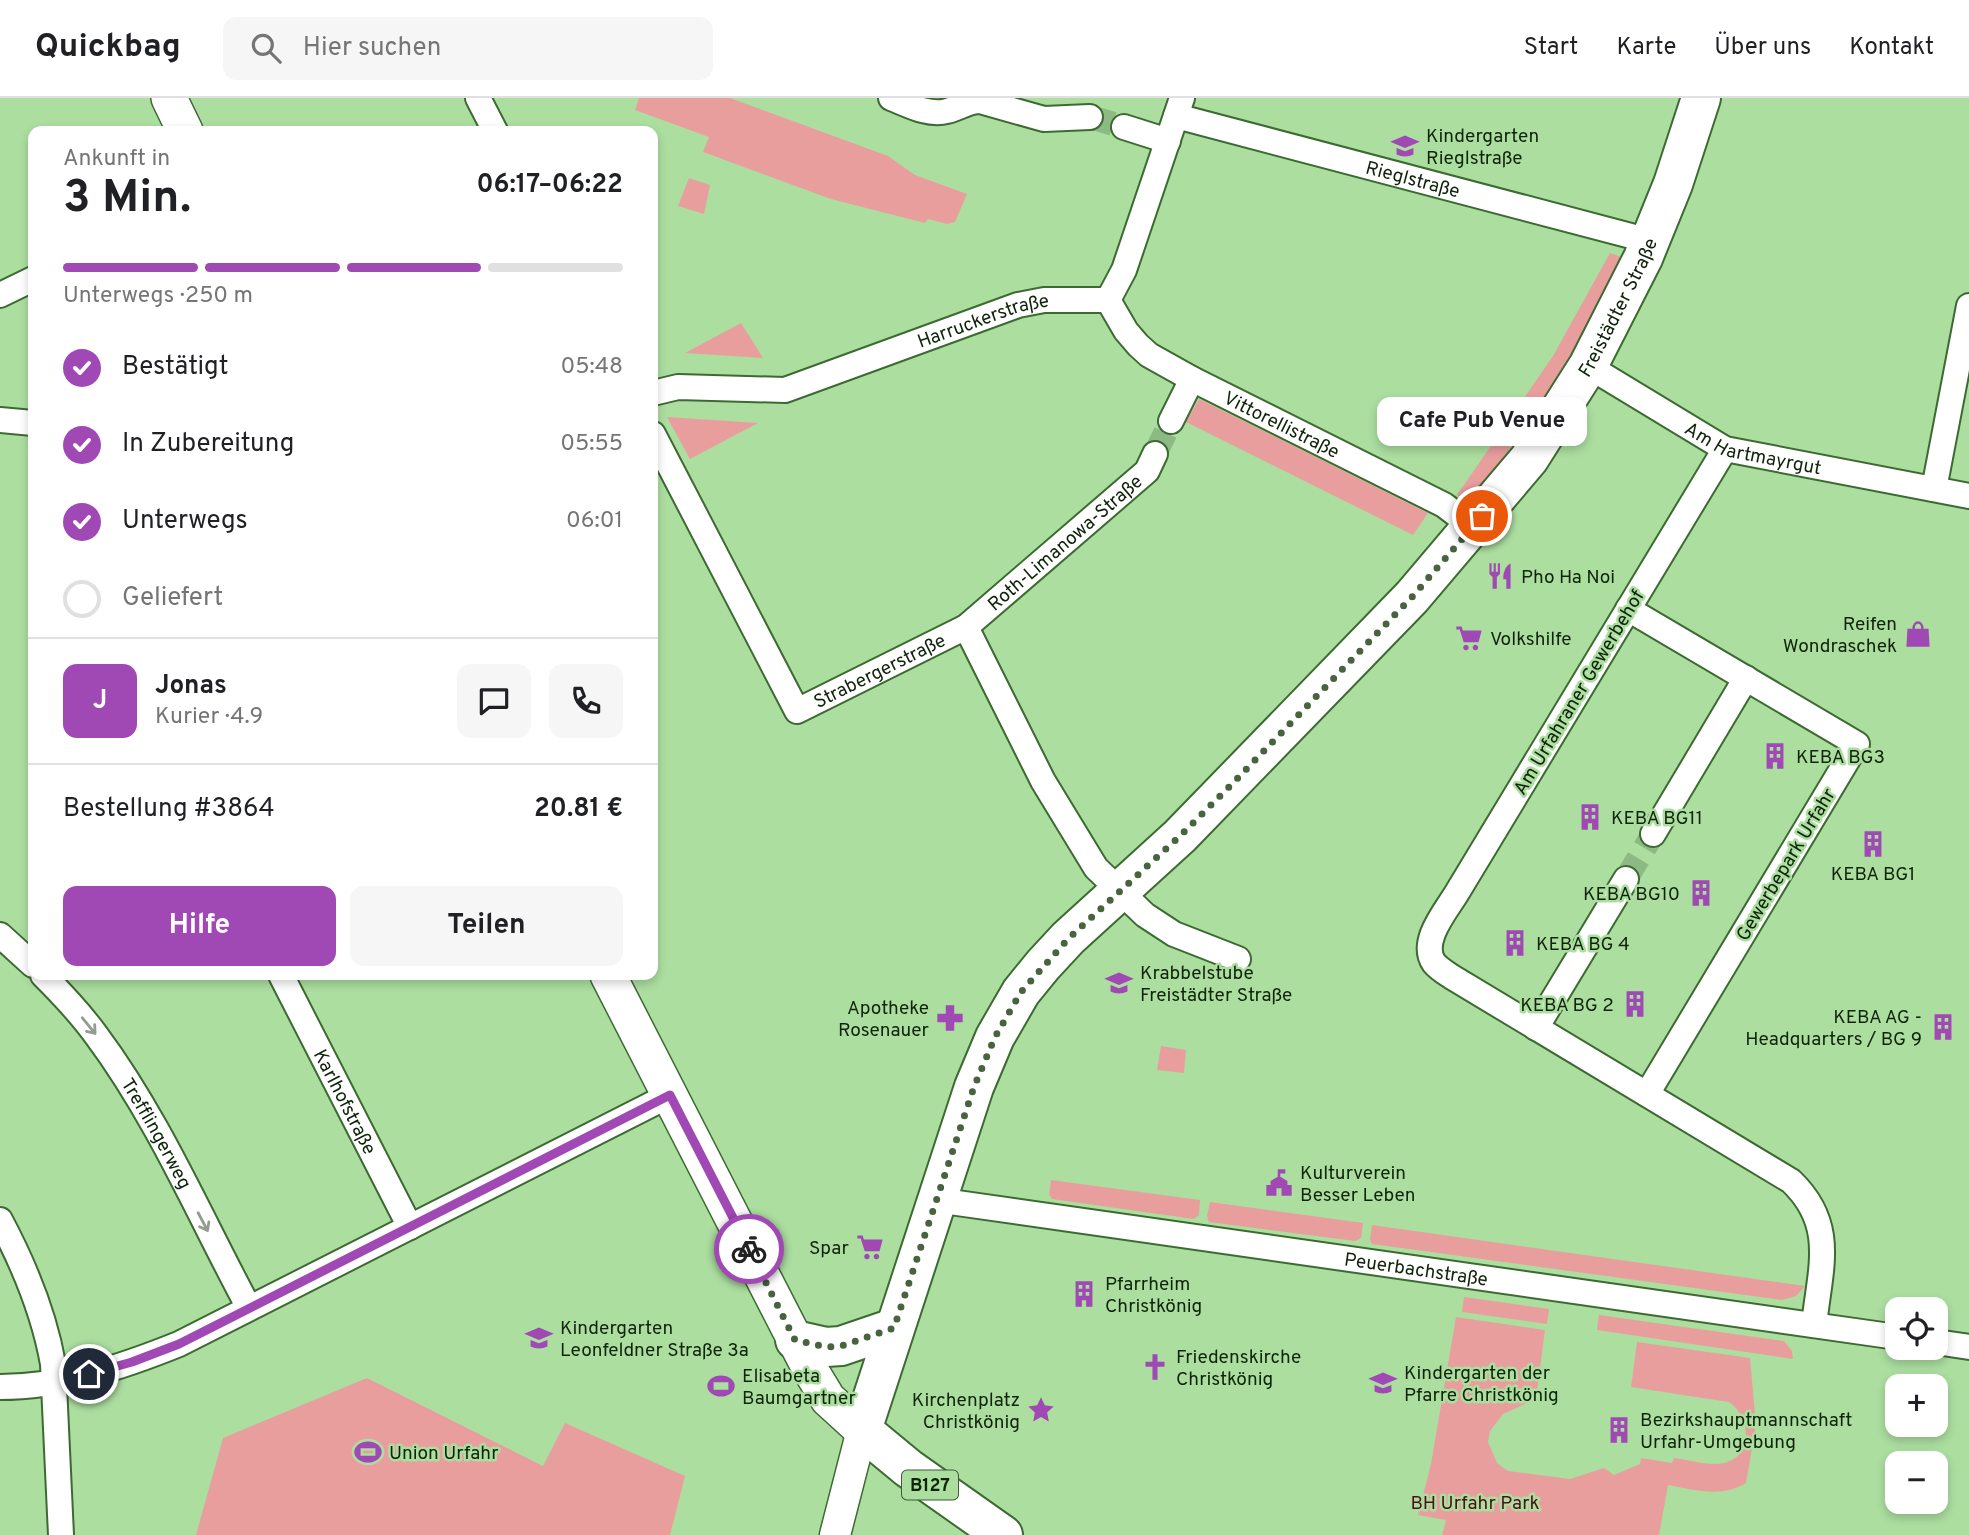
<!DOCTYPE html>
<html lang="de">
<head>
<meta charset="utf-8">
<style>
  :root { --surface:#fff; --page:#f6f6f6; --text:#202124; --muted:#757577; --line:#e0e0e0; --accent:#a048b4 }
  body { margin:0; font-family:Overpass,sans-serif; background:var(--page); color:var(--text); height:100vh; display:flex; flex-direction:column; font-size:26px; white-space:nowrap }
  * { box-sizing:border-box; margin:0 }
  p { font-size:23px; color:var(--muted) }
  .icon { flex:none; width:38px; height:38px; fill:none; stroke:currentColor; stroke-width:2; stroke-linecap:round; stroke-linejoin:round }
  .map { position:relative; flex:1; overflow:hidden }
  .panel { position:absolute; left:28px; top:28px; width:630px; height:854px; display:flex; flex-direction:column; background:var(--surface); border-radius:14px; box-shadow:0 4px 10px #0003 }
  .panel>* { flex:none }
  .controls { position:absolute; left:1885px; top:1199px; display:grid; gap:14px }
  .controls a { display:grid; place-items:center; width:63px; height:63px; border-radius:14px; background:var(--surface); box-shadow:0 4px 10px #0003; font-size:35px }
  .pin { position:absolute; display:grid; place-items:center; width:60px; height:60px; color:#fff; margin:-30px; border:4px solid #fff; border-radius:50%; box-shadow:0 2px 7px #0007 }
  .courier { position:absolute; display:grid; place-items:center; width:70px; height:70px; margin:-35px; border:5px solid #a048b4; border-radius:50%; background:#fff; color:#222; box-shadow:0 2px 9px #0007 }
  .bubble { position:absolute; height:49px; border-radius:14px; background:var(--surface); box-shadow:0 4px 10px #0003; font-size:23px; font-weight:700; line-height:49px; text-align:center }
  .overview em { font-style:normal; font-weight:700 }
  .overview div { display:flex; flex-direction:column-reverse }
  .overview { display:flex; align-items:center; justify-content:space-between; height:119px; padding:0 35px }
  h1 { font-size:46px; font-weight:700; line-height:52px }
  .bar { display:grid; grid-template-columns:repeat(4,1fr); gap:10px 7px; align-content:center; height:84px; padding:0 35px }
  .bar i { height:9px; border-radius:5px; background:var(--line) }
  .bar .on { background:var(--accent) }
  .bar p { grid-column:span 4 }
  .line { display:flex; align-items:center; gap:18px; padding:0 35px; border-top:2px solid var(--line) }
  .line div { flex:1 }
  .round { display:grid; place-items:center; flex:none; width:74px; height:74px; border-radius:14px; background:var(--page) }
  ol { padding:0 35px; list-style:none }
  li { display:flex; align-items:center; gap:21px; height:77px }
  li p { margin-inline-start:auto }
  li .icon { padding:7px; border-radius:50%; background:var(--accent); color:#fff; stroke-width:4 }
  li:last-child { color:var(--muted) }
  li i { width:38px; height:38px; border:4px solid var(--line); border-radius:50% }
  .primary-button { display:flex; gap:14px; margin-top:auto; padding:14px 35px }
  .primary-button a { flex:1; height:80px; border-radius:14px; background:var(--accent); color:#fff; font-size:28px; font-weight:700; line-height:80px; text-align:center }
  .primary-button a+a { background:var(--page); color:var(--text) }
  header { display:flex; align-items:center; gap:42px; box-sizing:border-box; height:98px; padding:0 35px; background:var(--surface); border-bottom:2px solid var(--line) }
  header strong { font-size:33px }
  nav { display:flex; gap:38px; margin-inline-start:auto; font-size:24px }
  .search { width:490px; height:63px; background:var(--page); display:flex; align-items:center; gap:18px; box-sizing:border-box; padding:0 24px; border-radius:14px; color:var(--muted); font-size:26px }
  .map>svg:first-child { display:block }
  .green { fill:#e99e9e }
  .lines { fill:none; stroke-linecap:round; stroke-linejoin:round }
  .minor-tunnel { stroke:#8db982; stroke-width:24; stroke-dasharray:24 12; stroke-linecap:butt }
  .minor-casing { stroke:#3d6a32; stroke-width:28 }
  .tertiary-casing { stroke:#3d6a32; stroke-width:33 }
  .secondary-casing { stroke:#3d6a32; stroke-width:38 }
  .primary-casing { stroke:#3d6a32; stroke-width:42 }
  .minor { stroke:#fff; stroke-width:24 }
  .tertiary { stroke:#fff; stroke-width:30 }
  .secondary { stroke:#fff; stroke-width:35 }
  .primary { stroke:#fff; stroke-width:38 }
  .oneway { stroke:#939c91 }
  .done { stroke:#47643f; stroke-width:7; stroke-dasharray:0 12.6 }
  .route { stroke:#a048b4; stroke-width:9 }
  .labels { text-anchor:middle; stroke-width:5; stroke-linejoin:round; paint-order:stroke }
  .shield { fill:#acdea0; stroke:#3f5b38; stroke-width:2 }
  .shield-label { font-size:18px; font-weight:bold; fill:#10230b }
  .poi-label { font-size:19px; fill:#10230b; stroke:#acdea0; text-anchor:start }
  .street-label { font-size:19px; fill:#10230b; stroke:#acdea0 }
  .park-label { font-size:19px; fill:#4d0f16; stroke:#acdea0 }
</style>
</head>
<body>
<header>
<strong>Quickbag</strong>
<div class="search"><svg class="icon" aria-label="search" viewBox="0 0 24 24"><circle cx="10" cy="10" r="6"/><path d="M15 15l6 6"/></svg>Hier suchen</div>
<nav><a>Start</a><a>Karte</a><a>Über uns</a><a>Kontakt</a></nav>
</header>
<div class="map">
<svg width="1969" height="1437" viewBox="0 0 1969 1437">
  <rect width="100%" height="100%" fill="#acdea0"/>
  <g class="green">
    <polygon points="639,0 730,0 888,58 915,77 967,96 955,124 947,126 928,121 925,125 831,101 703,54 709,39 635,12"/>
    <polygon points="689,80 710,87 704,116 678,108"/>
    <path d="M1610 155 1624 160C1582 244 1531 320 1478 397L1464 400 1457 397 1553 258Z"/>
    <polygon points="741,225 763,260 685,255"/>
    <polygon points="1199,301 1428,415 1413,437 1186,324"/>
    <polygon points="667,319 758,325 690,361"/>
    <polygon points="1161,948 1186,952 1184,975 1157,972"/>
    <polygon points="1051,1082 1200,1102 1199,1117 1194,1121 1052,1101 1049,1096"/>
    <polygon points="1210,1104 1363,1125 1361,1140 1355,1143 1209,1124 1207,1118"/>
    <polygon points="1372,1127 1805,1188 1796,1198 1782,1202 1372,1146 1370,1142"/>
    <polygon points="1464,1199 1549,1211 1547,1226 1462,1214"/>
    <polygon points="1599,1217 1784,1243 1792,1253 1793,1261 1597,1232"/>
    <path d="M1456 1219 1545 1232 1536 1301 1503 1316 1490 1333 1488 1344 1497 1365 1508 1373 1570 1381 1604 1370 1614 1377 1640 1366 1641 1360 1672 1365 1674 1360C1689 1362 1709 1368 1724 1365 1754 1358 1751 1319 1729 1304L1631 1289 1637 1244 1750 1260 1756 1327 1746 1385C1722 1400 1694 1392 1668 1387L1659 1437H1442L1446 1422 1418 1417 1431 1366Z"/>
    <polygon points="367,1280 543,1368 565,1325 685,1378 670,1437 196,1437 223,1340"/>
  </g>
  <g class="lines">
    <g class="minor-tunnel">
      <polyline points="1090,19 1124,29"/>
      <polyline points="1155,356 1171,323"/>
      <polyline points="1626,781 1653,736"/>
    </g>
    <defs>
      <g id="minor">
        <polyline points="478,0 495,33"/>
        <path d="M891 0C909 7 928 18 947 13 959 10 968 3 980 3L1044 21 1090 19"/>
        <path id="s1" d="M1176 18 1650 143"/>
        <polyline points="1124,29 1168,43"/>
        <polyline points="0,197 33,181"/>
        <path id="s2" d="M1108 202 1126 233 1138 247 1149 257 1192 281 1444 407 1473 429"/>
        <path id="s3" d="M1588 268 1725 351 1969 398"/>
        <path id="s4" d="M653 295 678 289 785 292 1018 207 1044 202H1108L1124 172 1182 0"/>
        <polyline points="0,322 33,325"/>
        <polyline points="1171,323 1192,281"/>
        <path id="s5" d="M653 336 797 613 966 529 1043 683 1096 770 1145 817 1174 836 1238 861"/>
        <path d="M1725 351 1458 793C1447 812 1419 843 1434 865 1439 871 1446 875 1452 879L1791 1083C1837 1127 1820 1170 1814 1227"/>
        <polyline points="1934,391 1969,208"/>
        <polyline points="1628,511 1857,646 1647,996"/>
        <path id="s6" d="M966 529 1147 373 1155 356"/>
        <polyline points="1653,736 1746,580"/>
        <polyline points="0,837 33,867"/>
        <path id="s7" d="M43 877C62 896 80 915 96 937 158 1020 200 1119 249 1210"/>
        <path id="s8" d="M281 877 410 1129"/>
        <polyline points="1536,930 1626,781"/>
        <path id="s9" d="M936 1102 1897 1239"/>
        <path d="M0 1122C24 1167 44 1215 53 1266L61 1437"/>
        <polyline points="1936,1244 1969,1249"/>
        <path d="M0 1289C62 1289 122 1269 179 1246L670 997"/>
      </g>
      <polyline id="tertiary" points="835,1437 862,1332"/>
      <g id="secondary">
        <polyline points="169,0 185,33"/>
        <polyline points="608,877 811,1273 828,1301 862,1332"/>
      </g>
      <g id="primary">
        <polyline points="795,1242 826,1249 841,1248 894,1230"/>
        <path id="s10" d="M1003 1437 908 1370 862 1332 974 989 995 939 1021 894 1043 867 1068 840 1180 738 1412 499 1529 361 1588 268 1643 160 1673 86 1701 0"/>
      </g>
    </defs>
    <use href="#minor" class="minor-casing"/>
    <use href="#tertiary" class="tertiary-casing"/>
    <use href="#secondary" class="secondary-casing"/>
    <use href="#primary" class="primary-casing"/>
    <use href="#minor" class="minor"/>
    <use href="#tertiary" class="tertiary"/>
    <use href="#secondary" class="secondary"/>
    <use href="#primary" class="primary"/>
  </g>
  <defs><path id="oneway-shaft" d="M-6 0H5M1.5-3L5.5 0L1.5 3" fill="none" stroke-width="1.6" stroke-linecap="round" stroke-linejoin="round" transform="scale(1.75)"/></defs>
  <g class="oneway">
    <use href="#oneway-shaft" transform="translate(89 928) rotate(51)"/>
    <use href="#oneway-shaft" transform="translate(203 1124) rotate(62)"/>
  </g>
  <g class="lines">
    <polyline class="done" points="749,1151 795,1242 826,1249 841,1248 894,1230 974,989 995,939 1021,894 1068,841 1180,738 1233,685 1412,499 1482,418"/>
    <polyline class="route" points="89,1276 132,1264 179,1246 670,997 749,1151"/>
  </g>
  <defs>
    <symbol id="school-bare" viewBox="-9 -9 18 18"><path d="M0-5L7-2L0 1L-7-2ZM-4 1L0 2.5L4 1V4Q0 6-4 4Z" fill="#a048b4" stroke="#acdea0" stroke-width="2.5" paint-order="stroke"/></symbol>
    <symbol id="restaurant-bare" viewBox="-9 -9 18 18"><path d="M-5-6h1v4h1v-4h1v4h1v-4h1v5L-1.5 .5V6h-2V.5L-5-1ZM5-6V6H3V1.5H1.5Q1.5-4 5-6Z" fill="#a048b4" stroke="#acdea0" stroke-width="2.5" paint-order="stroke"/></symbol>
    <symbol id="shop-bare" viewBox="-9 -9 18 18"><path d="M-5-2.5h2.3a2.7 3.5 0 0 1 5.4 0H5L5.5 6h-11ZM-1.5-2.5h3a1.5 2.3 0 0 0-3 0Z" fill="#a048b4" stroke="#acdea0" stroke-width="2.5" paint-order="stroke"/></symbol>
    <symbol id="supermarket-bare" viewBox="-9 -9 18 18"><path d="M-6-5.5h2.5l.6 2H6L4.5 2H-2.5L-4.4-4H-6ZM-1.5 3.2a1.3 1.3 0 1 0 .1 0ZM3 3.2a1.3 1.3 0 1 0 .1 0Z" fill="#a048b4" stroke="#acdea0" stroke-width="2.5" paint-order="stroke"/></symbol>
    <symbol id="building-bare" viewBox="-9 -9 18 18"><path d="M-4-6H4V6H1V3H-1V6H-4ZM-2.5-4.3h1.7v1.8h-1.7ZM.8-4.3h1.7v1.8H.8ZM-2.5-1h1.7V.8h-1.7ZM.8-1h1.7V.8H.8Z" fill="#a048b4" stroke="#acdea0" stroke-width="2.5" paint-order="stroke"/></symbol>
    <symbol id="pharmacy-bare" viewBox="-9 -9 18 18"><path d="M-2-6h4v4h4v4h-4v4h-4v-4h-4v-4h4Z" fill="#a048b4" stroke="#acdea0" stroke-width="2.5" paint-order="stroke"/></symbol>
    <symbol id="civic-bare" viewBox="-9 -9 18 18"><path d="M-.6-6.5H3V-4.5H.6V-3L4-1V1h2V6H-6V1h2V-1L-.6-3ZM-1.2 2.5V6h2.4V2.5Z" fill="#a048b4" stroke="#acdea0" stroke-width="2.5" paint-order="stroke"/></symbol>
    <symbol id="church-bare" viewBox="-9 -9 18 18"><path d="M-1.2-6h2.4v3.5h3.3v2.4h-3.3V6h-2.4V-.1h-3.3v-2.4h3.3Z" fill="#a048b4" stroke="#acdea0" stroke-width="2.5" paint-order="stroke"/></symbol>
    <symbol id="stadium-bare" viewBox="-9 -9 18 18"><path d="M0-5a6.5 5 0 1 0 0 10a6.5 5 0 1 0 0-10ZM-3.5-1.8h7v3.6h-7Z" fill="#a048b4" stroke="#acdea0" stroke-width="2.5" paint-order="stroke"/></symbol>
    <symbol id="sight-bare" viewBox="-9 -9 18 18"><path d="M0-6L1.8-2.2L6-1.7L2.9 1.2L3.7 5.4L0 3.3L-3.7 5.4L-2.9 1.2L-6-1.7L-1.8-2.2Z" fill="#a048b4" stroke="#acdea0" stroke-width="2.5" paint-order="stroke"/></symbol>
  </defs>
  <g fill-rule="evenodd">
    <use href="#school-bare" x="1386" y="29" width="38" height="38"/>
    <use href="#restaurant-bare" x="1481" y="459" width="38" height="38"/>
    <use href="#shop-bare" x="1899" y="517" width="38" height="38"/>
    <use href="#supermarket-bare" x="1450" y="521" width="38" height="38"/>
    <use href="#building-bare" x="1756" y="639" width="38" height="38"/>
    <use href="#building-bare" x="1571" y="700" width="38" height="38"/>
    <use href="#building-bare" x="1854" y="727" width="38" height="38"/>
    <use href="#building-bare" x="1682" y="776" width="38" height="38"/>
    <use href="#building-bare" x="1496" y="826" width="38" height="38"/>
    <use href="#school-bare" x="1100" y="866" width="38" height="38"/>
    <use href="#building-bare" x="1616" y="887" width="38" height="38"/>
    <use href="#pharmacy-bare" x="931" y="901" width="38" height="38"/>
    <use href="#building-bare" x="1924" y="910" width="38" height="38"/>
    <use href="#civic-bare" x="1260" y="1066" width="38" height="38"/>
    <use href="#supermarket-bare" x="851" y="1130" width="38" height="38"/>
    <use href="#building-bare" x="1065" y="1177" width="38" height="38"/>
    <use href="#school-bare" x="520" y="1221" width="38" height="38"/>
    <use href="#church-bare" x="1136" y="1250" width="38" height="38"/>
    <use href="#school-bare" x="1364" y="1266" width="38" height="38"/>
    <use href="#stadium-bare" x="702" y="1269" width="38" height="38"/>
    <use href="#sight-bare" x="1022" y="1293" width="38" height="38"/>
    <use href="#building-bare" x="1600" y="1313" width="38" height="38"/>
    <use href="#stadium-bare" x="349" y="1335" width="38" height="38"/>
  </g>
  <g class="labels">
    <rect class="shield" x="902" y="1372.5" width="56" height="29" rx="5"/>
    <g class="shield-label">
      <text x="930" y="1393">B127</text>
    </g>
    <g class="poi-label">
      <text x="1426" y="44">Kindergarten<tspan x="1426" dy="22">Rieglstraße</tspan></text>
      <text x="1521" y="485">Pho Ha Noi</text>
      <text x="1897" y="532" text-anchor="end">Reifen<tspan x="1897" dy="22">Wondraschek</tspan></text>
      <text x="1490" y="547">Volkshilfe</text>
      <text x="1796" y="665">KEBA BG3</text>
      <text x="1611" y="726">KEBA BG11</text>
      <text x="1873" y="782" text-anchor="middle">KEBA BG1</text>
      <text x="1680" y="802" text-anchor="end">KEBA BG10</text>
      <text x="1536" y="852">KEBA BG 4</text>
      <text x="1140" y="881">Krabbelstube<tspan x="1140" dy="22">Freistädter Straße</tspan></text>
      <text x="1614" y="913" text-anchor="end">KEBA BG 2</text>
      <text x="929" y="916" text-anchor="end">Apotheke<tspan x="929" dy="22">Rosenauer</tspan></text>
      <text x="1922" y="925" text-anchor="end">KEBA AG -<tspan x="1922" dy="22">Headquarters / BG 9</tspan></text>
      <text x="1300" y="1081">Kulturverein<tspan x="1300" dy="22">Besser Leben</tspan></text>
      <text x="849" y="1156" text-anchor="end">Spar</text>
      <text x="1105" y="1192">Pfarrheim<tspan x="1105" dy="22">Christkönig</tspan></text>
      <text x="560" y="1236">Kindergarten<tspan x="560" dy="22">Leonfeldner Straße 3a</tspan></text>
      <text x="1176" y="1265">Friedenskirche<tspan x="1176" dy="22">Christkönig</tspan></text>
      <text x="1404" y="1281">Kindergarten der<tspan x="1404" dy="22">Pfarre Christkönig</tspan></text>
      <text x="742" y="1284">Elisabeta<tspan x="742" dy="22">Baumgartner</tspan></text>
      <text x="1020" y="1308" text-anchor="end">Kirchenplatz<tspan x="1020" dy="22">Christkönig</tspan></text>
      <text x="1640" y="1328">Bezirkshauptmannschaft<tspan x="1640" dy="22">Urfahr-Umgebung</tspan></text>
      <text x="389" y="1361">Union Urfahr</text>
    </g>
    <g class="street-label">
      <text dy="7" stroke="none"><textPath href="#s1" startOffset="245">Rieglstraße</textPath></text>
      <text dy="7" stroke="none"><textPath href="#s10" startOffset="1556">Freistädter Straße</textPath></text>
      <text dy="7" stroke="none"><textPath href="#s4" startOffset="343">Harruckerstraße</textPath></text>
      <text dy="7" stroke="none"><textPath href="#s2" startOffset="219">Vittorellistraße</textPath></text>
      <text dy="7" stroke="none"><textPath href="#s3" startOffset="187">Am Hartmayrgut</textPath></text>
      <text dy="7" stroke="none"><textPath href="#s6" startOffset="130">Roth-Limanowa-Straße</textPath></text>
      <text dy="7" stroke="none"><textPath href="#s5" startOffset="404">Strabergerstraße</textPath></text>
      <text transform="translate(1578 594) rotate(-59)" y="7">Am Urfahraner Gewerbehof</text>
      <text transform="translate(1785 766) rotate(-59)" y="7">Gewerbepark Urfahr</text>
      <text dy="7" stroke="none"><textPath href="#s8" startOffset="142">Karlhofstraße</textPath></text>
      <text dy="7" stroke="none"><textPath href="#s7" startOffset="196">Trefflingerweg</textPath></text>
      <text dy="7" stroke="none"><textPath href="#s9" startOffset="485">Peuerbachstraße</textPath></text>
    </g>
    <g class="park-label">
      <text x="1475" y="1411">BH Urfahr Park</text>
    </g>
  </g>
</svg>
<div class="controls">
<a><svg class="icon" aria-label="locate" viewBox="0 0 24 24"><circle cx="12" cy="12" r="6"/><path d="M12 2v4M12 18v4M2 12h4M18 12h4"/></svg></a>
<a>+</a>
<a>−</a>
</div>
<div class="pin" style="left:1482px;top:418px;background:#ea580c"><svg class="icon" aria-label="bag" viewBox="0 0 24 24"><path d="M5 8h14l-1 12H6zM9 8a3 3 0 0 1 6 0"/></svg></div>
<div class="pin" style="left:89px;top:1276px;background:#1f2937"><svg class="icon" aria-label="home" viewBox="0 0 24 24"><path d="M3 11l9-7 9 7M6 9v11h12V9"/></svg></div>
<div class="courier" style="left:749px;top:1151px"><svg class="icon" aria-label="bike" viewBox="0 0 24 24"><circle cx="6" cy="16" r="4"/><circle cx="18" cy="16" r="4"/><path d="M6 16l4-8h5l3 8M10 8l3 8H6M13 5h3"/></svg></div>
<div class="bubble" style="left:1377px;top:299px;width:210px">Cafe Pub Venue</div>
<section class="panel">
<div class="overview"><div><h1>3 Min.</h1><p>Ankunft in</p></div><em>06:17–06:22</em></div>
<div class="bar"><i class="on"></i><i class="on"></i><i class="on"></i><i></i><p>Unterwegs · 250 m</p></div>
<ol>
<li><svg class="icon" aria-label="check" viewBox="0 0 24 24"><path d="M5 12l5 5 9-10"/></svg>Bestätigt<p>05:48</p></li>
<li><svg class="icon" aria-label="check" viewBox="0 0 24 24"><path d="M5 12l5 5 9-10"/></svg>In Zubereitung<p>05:55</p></li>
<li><svg class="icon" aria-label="check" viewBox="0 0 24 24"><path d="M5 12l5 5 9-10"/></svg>Unterwegs<p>06:01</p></li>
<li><i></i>Geliefert</li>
</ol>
<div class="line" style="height:126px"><b class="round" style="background:var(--accent);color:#fff">J</b><div><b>Jonas</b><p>Kurier · 4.9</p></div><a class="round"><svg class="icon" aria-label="chat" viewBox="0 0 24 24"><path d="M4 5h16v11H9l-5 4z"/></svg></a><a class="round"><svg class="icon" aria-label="phone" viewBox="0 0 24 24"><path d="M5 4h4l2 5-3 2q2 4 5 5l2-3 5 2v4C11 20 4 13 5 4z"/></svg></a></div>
<div class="line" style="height:91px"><div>Bestellung #3864</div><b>20.81 €</b></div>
<div class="primary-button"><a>Hilfe</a><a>Teilen</a></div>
</section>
</div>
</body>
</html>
